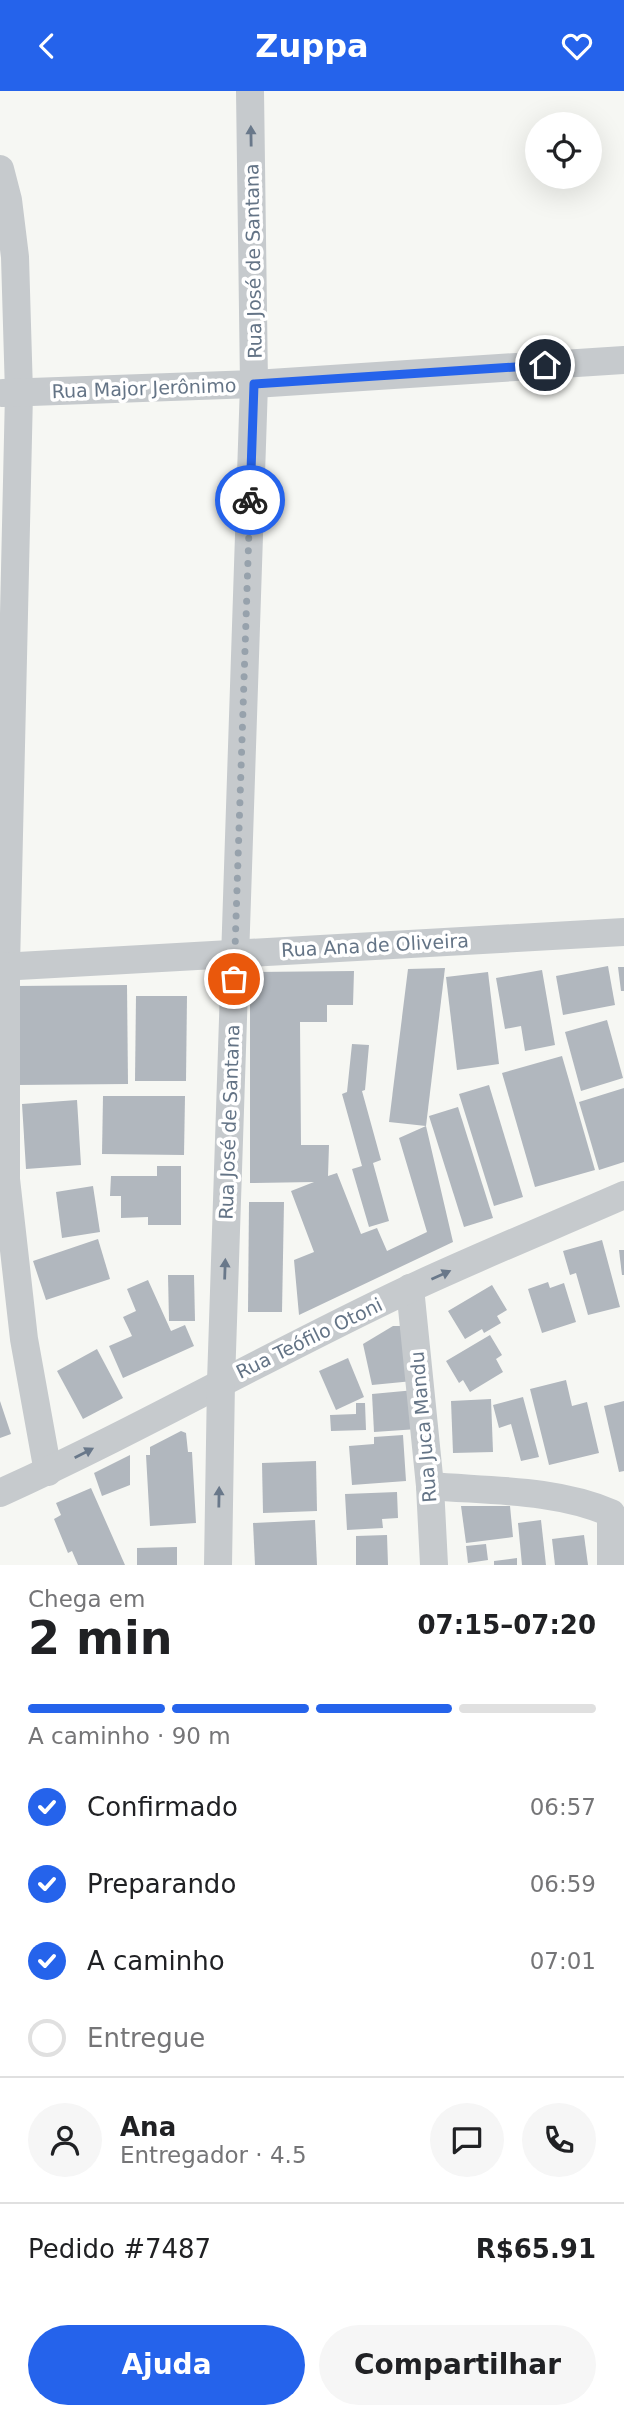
<!DOCTYPE html>
<html lang="pt">
<head>
<meta charset="utf-8">
<style>
  :root { --surface:#fff; --page:#f6f6f6; --text:#202124; --muted:#757577; --line:#e0e0e0; --accent:#2563eb }
  body { margin:0; font-family:"DejaVu Sans",sans-serif; background:var(--page); color:var(--text); height:100vh; display:flex; flex-direction:column; font-size:26px; white-space:nowrap }
  * { box-sizing:border-box; margin:0 }
  p { font-size:23px; color:var(--muted) }
  .icon { flex:none; width:38px; height:38px; fill:none; stroke:currentColor; stroke-width:2; stroke-linecap:round; stroke-linejoin:round }
  .map { position:relative; height:1474px; overflow:hidden }
  .side { display:flex; flex-direction:column; background:var(--surface); flex:1 }
  .side>* { flex:none }
  .fabs { position:absolute; left:525px; top:21px; display:grid; gap:14px }
  .fabs a { display:grid; place-items:center; width:77px; height:77px; border-radius:50%; background:var(--surface); box-shadow:0 7px 28px #0002; font-size:35px }
  .pin { position:absolute; display:grid; place-items:center; width:60px; height:60px; color:#fff; margin:-30px; border:4px solid #fff; border-radius:50%; box-shadow:0 2px 7px #0007 }
  .courier { position:absolute; display:grid; place-items:center; width:70px; height:70px; margin:-35px; border:5px solid #2563eb; border-radius:50%; background:#fff; color:#222; box-shadow:0 2px 9px #0007 }
  .overview em { font-style:normal; font-weight:700 }
  .overview div { display:flex; flex-direction:column-reverse }
  .overview { display:flex; align-items:center; justify-content:space-between; height:119px; padding:0 28px }
  h1 { font-size:46px; font-weight:700; line-height:52px }
  .bar { display:grid; grid-template-columns:repeat(4,1fr); gap:10px 7px; align-content:center; height:84px; padding:0 28px }
  .bar i { height:9px; border-radius:5px; background:var(--line) }
  .bar .current { background:var(--accent) }
  .bar p { grid-column:span 4 }
  .line { display:flex; align-items:center; gap:18px; padding:0 28px; border-top:2px solid var(--line) }
  .line div { flex:1 }
  .round { display:grid; place-items:center; flex:none; width:74px; height:74px; border-radius:37px; background:var(--page) }
  ol { padding:0 28px; list-style:none }
  li { display:flex; align-items:center; gap:21px; height:77px }
  li p { margin-inline-start:auto }
  li .icon { padding:7px; border-radius:50%; background:var(--accent); color:#fff; stroke-width:4 }
  li:last-child { color:var(--muted) }
  li i { width:38px; height:38px; border:4px solid var(--line); border-radius:50% }
  .cta { display:flex; gap:14px; margin-top:auto; padding:14px 28px }
  .cta a { flex:1; height:80px; border-radius:42px; background:var(--accent); color:#fff; font-size:28px; font-weight:700; line-height:80px; text-align:center }
  .cta a+a { background:var(--page); color:var(--text) }
  header { display:flex; justify-content:space-between; align-items:center; height:91px; padding:0 28px; background:var(--accent); color:#fff; font-size:32px; font-weight:700 }
  .map>svg:first-child { display:block }
  .building { fill:#b1b7be }
  .lines { fill:none; stroke-linecap:round; stroke-linejoin:round }
  .street { stroke:#c6cacd; stroke-width:28 }
  .oneway { fill:#69788a }
  .done { stroke:#97a2ac; stroke-width:7; stroke-dasharray:0 12.6 }
  .route { stroke:#2563eb; stroke-width:9 }
  .labels { text-anchor:middle; stroke-width:7; stroke-linejoin:round; paint-order:stroke }
  .street-label { font-size:19px; fill:#647486; stroke:#fff }
</style>
</head>
<body>
<header><svg class="icon" aria-label="back" viewBox="0 0 24 24"><path d="M15 5l-7 7 7 7"/></svg>Zuppa<svg class="icon" aria-label="heart" viewBox="0 0 24 24"><path d="M12 20l-8-8c-3-5 5-10 8-4 3-6 11-1 8 4z"/></svg></header>
<div class="map">
<svg width="624" height="1474" viewBox="0 0 624 1474">
  <rect width="100%" height="100%" fill="#f6f7f3"/>
  <g class="building">
    <polygon points="608,875 615,914 563,924 556,885"/>
    <polygon points="618,876 624,876 624,900 621,900"/>
    <polygon points="445,877 426,1035 389,1031 408,878"/>
    <polygon points="542,879 555,954 525,960 521,935 505,938 496,887"/>
    <polygon points="354,880 353,914 327,914 327,931 300,931 301,1054 329,1054 328,1085 337,1082 361,1143 377,1137 387,1160 427,1141 399,1047 426,1035 453,1151 299,1224 294,1169 314,1161 291,1100 314,1091 250,1092 250,881"/>
    <polygon points="488,881 499,973 457,979 446,886"/>
    <polygon points="127,894 128,993 16,994 16,895"/>
    <polygon points="136,905 187,905 186,990 135,990"/>
    <polygon points="607,929 623,987 581,1000 565,941"/>
    <polygon points="352,953 369,954 365,999 362,1000 381,1069 373,1072 389,1130 369,1136 352,1078 362,1075 342,1003 347,1001"/>
    <polygon points="562,965 595,1079 535,1096 502,982"/>
    <polygon points="489,994 523,1106 494,1115 459,1003"/>
    <polygon points="624,997 624,1071 599,1079 579,1011"/>
    <polygon points="103,1005 185,1005 184,1064 102,1063"/>
    <polygon points="77,1009 81,1074 26,1078 22,1013"/>
    <polygon points="458,1016 493,1127 464,1136 429,1025"/>
    <polygon points="157,1075 181,1075 181,1134 148,1134 148,1126 121,1127 121,1105 110,1105 111,1085 157,1085"/>
    <polygon points="93,1095 100,1141 62,1147 56,1101"/>
    <polygon points="249,1111 284,1111 282,1221 248,1221"/>
    <polygon points="98,1148 110,1188 46,1209 33,1170"/>
    <polygon points="602,1149 620,1216 588,1224 576,1182 570,1184 563,1160"/>
    <polygon points="619,1159 624,1159 624,1184 622,1184"/>
    <polygon points="168,1184 194,1184 195,1230 169,1230"/>
    <polygon points="148,1189 171,1240 185,1234 194,1255 123,1287 109,1255 132,1245 123,1226 136,1220 127,1198"/>
    <polygon points="548,1191 550,1197 564,1192 576,1231 542,1242 528,1198"/>
    <polygon points="492,1194 507,1219 497,1225 501,1232 484,1242 482,1238 465,1248 448,1220"/>
    <polygon points="393,1235 400,1235 413,1290 372,1294 363,1253"/>
    <polygon points="490,1244 502,1264 496,1268 503,1281 470,1301 463,1289 459,1292 446,1270"/>
    <polygon points="97,1258 123,1307 83,1328 57,1280"/>
    <polygon points="348,1267 364,1306 336,1319 319,1280"/>
    <polygon points="566,1289 572,1315 587,1311 599,1362 549,1374 530,1298"/>
    <polygon points="415,1299 418,1338 374,1341 372,1303"/>
    <polygon points="523,1306 539,1366 521,1370 511,1333 499,1337 493,1314"/>
    <polygon points="491,1308 493,1361 453,1362 451,1310"/>
    <polygon points="0,1310 11,1343 0,1347"/>
    <polygon points="624,1310 624,1380 619,1381 604,1315"/>
    <polygon points="356,1312 365,1312 366,1339 331,1340 330,1324 356,1323"/>
    <polygon points="181,1340 186,1342 188,1361 192,1361 196,1432 150,1435 146,1364 150,1364 150,1356"/>
    <polygon points="403,1344 406,1390 352,1394 349,1355 374,1353 374,1346"/>
    <polygon points="130,1364 130,1394 102,1405 94,1382"/>
    <polygon points="316,1370 317,1420 263,1422 262,1372"/>
    <polygon points="91,1397 125,1474 78,1474 72,1460 68,1462 54,1428 61,1424 56,1412"/>
    <polygon points="397,1401 398,1427 382,1428 383,1437 347,1439 345,1403"/>
    <polygon points="461,1415 510,1415 513,1446 466,1452"/>
    <polygon points="315,1429 317,1474 255,1474 253,1432"/>
    <polygon points="541,1429 546,1474 522,1474 518,1432"/>
    <polygon points="387,1444 388,1474 356,1474 356,1445"/>
    <polygon points="584,1444 588,1474 555,1474 552,1448"/>
    <polygon points="486,1453 488,1469 468,1472 466,1455"/>
    <polygon points="177,1456 177,1474 137,1474 137,1457"/>
    <polygon points="517,1467 517,1474 494,1474 494,1470"/>
  </g>
  <g class="lines">
    <g class="street">
      <polyline points="0,78 8,109 15,166 19,302 6,876 6,1088 24,1248 48,1381"/>
      <polyline points="3,302 254,293 624,269"/>
      <polyline points="0,876 624,841"/>
      <polyline points="410,1197 430,1395 434,1474"/>
      <path d="M430 1395C489 1400 556 1398 611 1422V1474"/>
      <path d="M0 1402C139 1339 271 1263 409 1198 480 1165 553 1135 624 1104"/>
      <polyline points="218,1474 221,1291 254,293 250,0"/>
    </g>
  </g>
  <defs><path id="oneway-solid" d="M-6-.8H1V-3.2L6.5 0L1 3.2V.8H-6Z" transform="scale(1.75)"/></defs>
  <g class="oneway">
    <use href="#oneway-solid" transform="translate(251 45) rotate(-91)"/>
    <use href="#oneway-solid" transform="translate(225 1178) rotate(-88)"/>
    <use href="#oneway-solid" transform="translate(441 1184) rotate(-24)"/>
    <use href="#oneway-solid" transform="translate(84 1362) rotate(-27)"/>
    <use href="#oneway-solid" transform="translate(219 1406) rotate(-89)"/>
  </g>
  <g class="lines">
    <polyline class="done" points="234,888 250,409"/>
    <polyline class="route" points="250,409 254,293 545,274"/>
  </g>
  <g class="labels">
    <g class="street-label">
      <text transform="translate(253 170) rotate(-91)" y="7">Rua José de Santana</text>
      <text transform="translate(144 297) rotate(-2)" y="7">Rua Major Jerônimo</text>
      <text transform="translate(375 854) rotate(-3)" y="7">Rua Ana de Oliveira</text>
      <text transform="translate(229 1031) rotate(-88)" y="7">Rua José de Santana</text>
      <text transform="translate(309 1247) rotate(-26)" y="7">Rua Teófilo Otoni</text>
      <text transform="translate(423 1336) rotate(-95)" y="7">Rua Juca Mandu</text>
    </g>
  </g>
</svg>
<div class="fabs">
<a><svg class="icon" aria-label="locate" viewBox="0 0 24 24"><circle cx="12" cy="12" r="6"/><path d="M12 2v4M12 18v4M2 12h4M18 12h4"/></svg></a>
</div>
<div class="pin" style="left:234px;top:888px;background:#ea580c"><svg class="icon" aria-label="bag" viewBox="0 0 24 24"><path d="M5 8h14l-1 12H6zM9 8a3 3 0 0 1 6 0"/></svg></div>
<div class="pin" style="left:545px;top:274px;background:#1f2937"><svg class="icon" aria-label="home" viewBox="0 0 24 24"><path d="M3 11l9-7 9 7M6 9v11h12V9"/></svg></div>
<div class="courier" style="left:250px;top:409px"><svg class="icon" aria-label="bike" viewBox="0 0 24 24"><circle cx="6" cy="16" r="4"/><circle cx="18" cy="16" r="4"/><path d="M6 16l4-8h5l3 8M10 8l3 8H6M13 5h3"/></svg></div>
</div>
<section class="side">
<div class="overview"><div><h1>2 min</h1><p>Chega em</p></div><em>07:15–07:20</em></div>
<div class="bar"><i class="current"></i><i class="current"></i><i class="current"></i><i></i><p>A caminho · 90 m</p></div>
<ol>
<li><svg class="icon" aria-label="check" viewBox="0 0 24 24"><path d="M5 12l5 5 9-10"/></svg>Confirmado<p>06:57</p></li>
<li><svg class="icon" aria-label="check" viewBox="0 0 24 24"><path d="M5 12l5 5 9-10"/></svg>Preparando<p>06:59</p></li>
<li><svg class="icon" aria-label="check" viewBox="0 0 24 24"><path d="M5 12l5 5 9-10"/></svg>A caminho<p>07:01</p></li>
<li><i></i>Entregue</li>
</ol>
<div class="line" style="height:126px"><a class="round"><svg class="icon" aria-label="person" viewBox="0 0 24 24"><circle cx="12" cy="8" r="4"/><path d="M4 21q1-7 8-7t8 7"/></svg></a><div><b>Ana</b><p>Entregador · 4.5</p></div><a class="round"><svg class="icon" aria-label="chat" viewBox="0 0 24 24"><path d="M4 5h16v11H9l-5 4z"/></svg></a><a class="round"><svg class="icon" aria-label="phone" viewBox="0 0 24 24"><path d="M5 4h4l2 5-3 2q2 4 5 5l2-3 5 2v4C11 20 4 13 5 4z"/></svg></a></div>
<div class="line" style="height:91px"><div>Pedido #7487</div><b>R$65.91</b></div>
<div class="cta"><a>Ajuda</a><a>Compartilhar</a></div>
</section>
</body>
</html>
